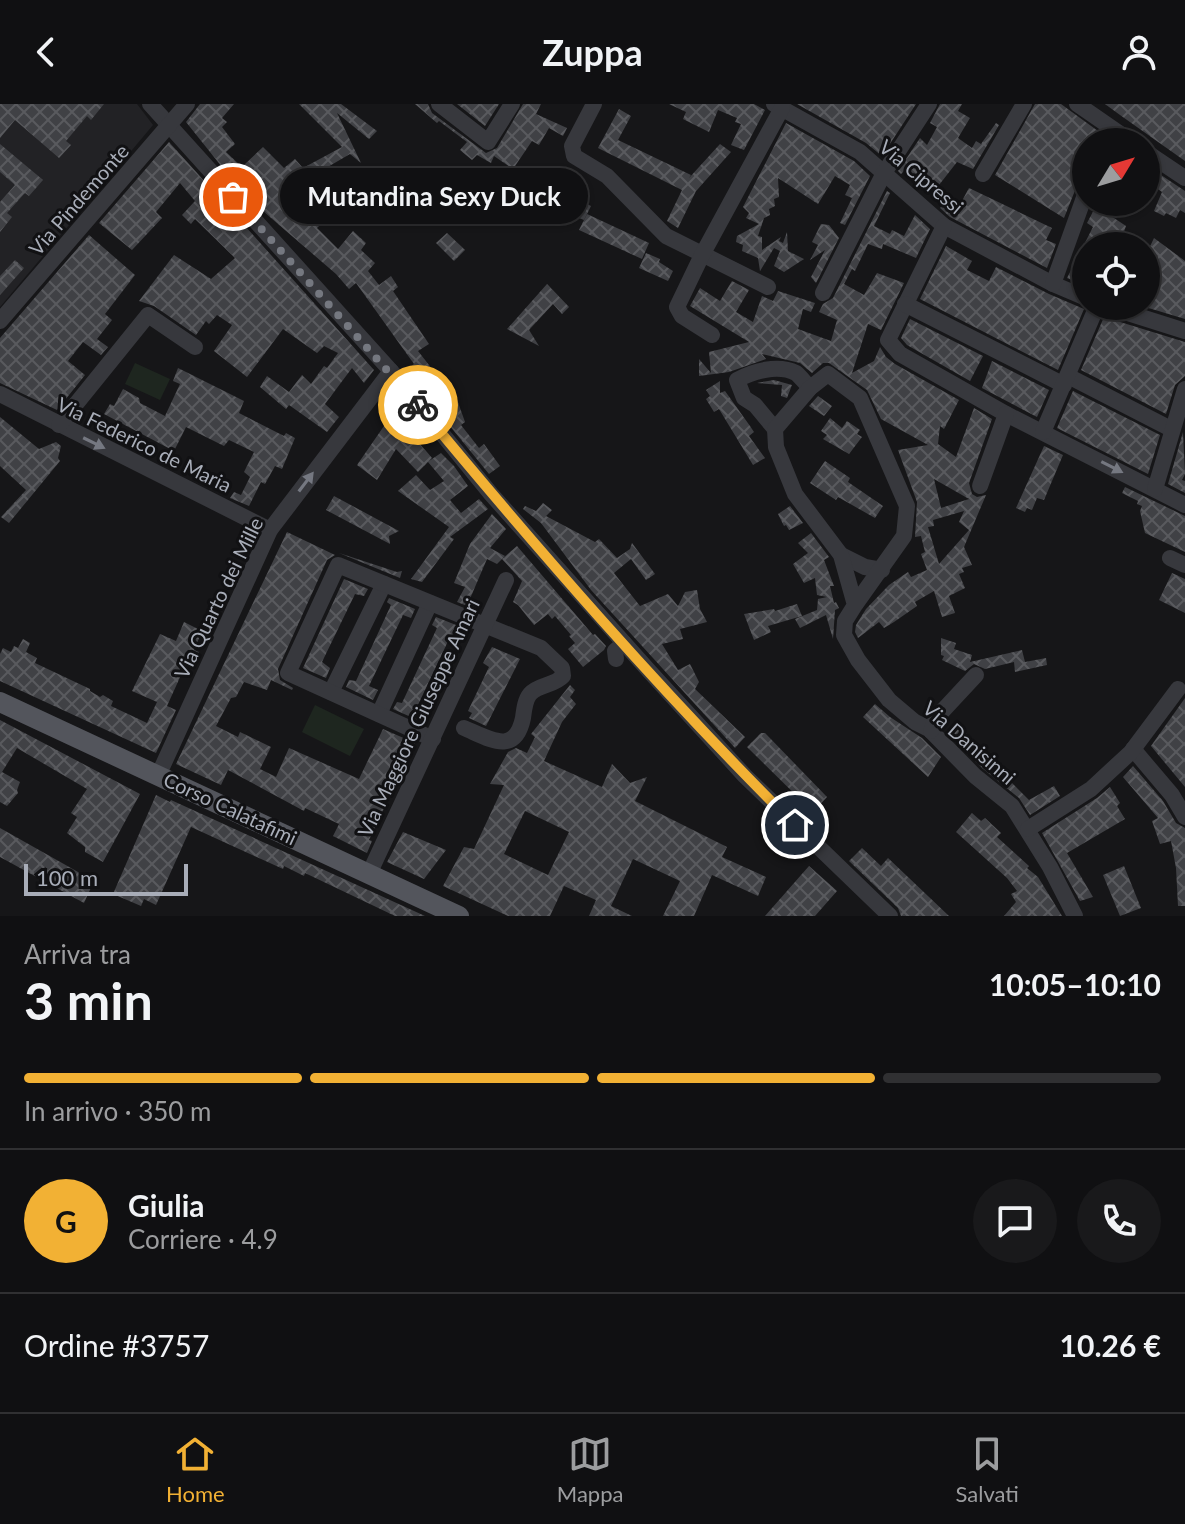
<!DOCTYPE html>
<html lang="it">
<head>
<meta charset="utf-8">
<style>
  :root { --surface:#101012; --page:#19191b; --text:#f1f3f6; --muted:#9c9d9f; --line:#303032; --accent:#f2b134 }
  body { margin:0; font-family:Lato,sans-serif; background:var(--page); color:var(--text); height:100vh; display:flex; flex-direction:column; font-size:30px; white-space:nowrap }
  * { box-sizing:border-box; margin:0 }
  p { font-size:26px; color:var(--muted) }
  .icon { flex:none; width:44px; height:44px; fill:none; stroke:currentColor; stroke-width:2; stroke-linecap:round; stroke-linejoin:round }
  .map { position:relative; height:812px; overflow:hidden }
  .side { display:flex; flex-direction:column; background:var(--surface); flex:1 }
  .side>* { flex:none }
  .needle { width:52px; rotate:52deg }
  .controls { position:absolute; left:1072px; top:24px; display:grid; gap:16px }
  .controls a { display:grid; place-items:center; width:88px; height:88px; border-radius:50%; background:var(--surface); box-shadow:0 2px 6px #0004,0 0 0 2px var(--line); font-size:40px }
  .scale { position:absolute; left:24px; bottom:20px; width:164px; box-sizing:border-box; padding-left:8px; border:4px solid #a8adb8; border-top:0; font-size:22px; line-height:28px; white-space:nowrap; color:#a8adb8; -webkit-text-stroke:6px #111113; paint-order:stroke }
  .pin { position:absolute; display:grid; place-items:center; width:68px; height:68px; color:#fff; margin:-34px; border:4px solid #fff; border-radius:50%; box-shadow:0 2px 8px #0007 }
  .courier { position:absolute; display:grid; place-items:center; width:80px; height:80px; margin:-40px; border:6px solid #f2b134; border-radius:50%; background:#fff; color:#222; box-shadow:0 2px 10px #0007 }
  .bubble { position:absolute; height:56px; border-radius:28px; background:var(--surface); box-shadow:0 2px 6px #0004,0 0 0 2px var(--line); font-size:26px; font-weight:700; line-height:56px; text-align:center }
  .headline em { font-style:normal; font-weight:700 }
  .headline div { display:flex; flex-direction:column-reverse }
  .headline { display:flex; align-items:center; justify-content:space-between; height:136px; padding:0 24px }
  h1 { font-size:52px; font-weight:700; line-height:60px }
  .bar { display:grid; grid-template-columns:repeat(4,1fr); gap:12px 8px; align-content:center; height:96px; padding:0 24px }
  .bar i { height:10px; border-radius:6px; background:var(--line) }
  .bar .on { background:var(--accent) }
  .bar p { grid-column:span 4 }
  .line { display:flex; align-items:center; gap:20px; padding:0 24px; border-top:2px solid var(--line) }
  .line div { flex:1 }
  .round { display:grid; place-items:center; flex:none; width:84px; height:84px; border-radius:42px; background:var(--page) }
  header { display:flex; justify-content:space-between; align-items:center; height:104px; padding:0 24px; background:var(--surface); font-size:36px; font-weight:700 }
  .menu { display:flex; justify-content:space-around; align-items:center; height:112px; border-top:2px solid var(--line); background:var(--surface); font-size:22px; color:var(--muted) }
  .menu a { display:grid; justify-items:center; gap:4px }
  .menu .on { color:var(--accent) }
  .map>svg:first-child { display:block }
  .built { fill:#222225 }
  .grass { fill:#1e261f }
  .building { fill:url(#building-cross-hatch); fill-rule:evenodd }
  .lines { fill:none; stroke-linecap:round; stroke-linejoin:round }
  .minor { stroke:#37383d; stroke-width:16 }
  .major { stroke:#53555c; stroke-width:20 }
  .oneway { fill:#757881 }
  .done { stroke:#757880; stroke-width:8; stroke-dasharray:0 14.4 }
  .route { stroke:#f2b134; stroke-width:10 }
  .labels { text-anchor:middle; stroke-width:6; stroke-linejoin:round; paint-order:stroke }
  .street-label { font-size:20px; fill:#a8adb8; stroke:#111113 }
</style>
</head>
<body>
<header><svg class="icon" aria-label="back" viewBox="0 0 24 24"><path d="M15 5l-7 7 7 7"/></svg>Zuppa<svg class="icon" aria-label="person" viewBox="0 0 24 24"><circle cx="12" cy="8" r="4"/><path d="M4 21q1-7 8-7t8 7"/></svg></header>
<div class="map">
<svg width="1185" height="812" viewBox="0 0 1185 812">
  <defs>
    <pattern id="building-cross-hatch" width="8" height="8" patternUnits="userSpaceOnUse" patternTransform="scale(2)"><rect width="8" height="8" fill="#404145"/><path d="M0 0l8 8M0 8l8-8" fill="none" stroke="#595a5e"/></pattern>
  </defs>
  <rect width="100%" height="100%" fill="#161618"/>
  <polygon class="built" points="0,0 137,0 153,21 0,203"/>
  <g class="grass">
    <polygon points="135,259 170,275 160,296 125,280"/>
    <polygon points="315,601 364,625 350,652 302,628"/>
  </g>
  <g class="building">
    <polygon points="0,0 104,0 91,16 87,12 66,37 71,41 59,54 15,16 0,34"/>
    <polygon points="200,0 234,0 222,14 227,18 222,23 235,40 226,48 242,63 263,43 284,64 295,55 303,64 342,43 299,0 341,0 377,27 369,35 337,9 361,59 350,50 326,64 342,82 313,110 322,119 317,124 338,145 353,127 366,139 361,146 375,159 368,167 379,181 391,172 398,183 393,187 429,240 418,247 451,289 454,287 465,318 461,321 479,344 484,340 500,362 489,370 405,267 414,260 356,179 349,185 336,170 256,101 222,63 186,18"/>
    <polygon points="415,0 428,0 432,9 486,49 497,44 523,0 541,0 536,10 567,24 563,32 549,24 539,41 532,37 513,65 494,52 491,59 477,51 472,56 460,46 467,38 439,17 437,19"/>
    <polygon points="457,0 499,0 485,22"/>
    <polygon points="669,0 754,0 765,6 744,46 731,41 741,20 735,18 737,14 718,6 709,28 683,15 686,8"/>
    <polygon points="797,0 916,0 882,52 866,39"/>
    <polygon points="940,0 962,0 958,7 970,14 958,34 972,44 976,37 981,40 996,19 999,21 973,65 957,58 932,90 904,67 901,70 898,67 920,34 927,41 937,23 930,19"/>
    <polygon points="1035,0 1061,0 1113,38 1086,38 1086,75 1076,84 1064,114 995,71"/>
    <polygon points="1105,0 1185,0 1185,57 1120,11"/>
    <polygon points="619,5 631,12 618,36 691,71 689,74 720,40 731,48 696,87 678,124 667,117 682,86 598,44"/>
    <polygon points="786,19 854,57 870,72 845,121 840,119 852,94 845,91 850,81 835,72 818,100 778,74 779,93 774,95 775,102 769,105 770,111 764,114 758,132 762,133 762,146 781,133 779,137 783,139 787,128 788,147 804,155 784,168 774,162 780,147 774,144 760,167 758,154 742,147 743,141 736,138 737,132 759,120 746,114 749,109 743,103"/>
    <polygon points="169,38 217,91 209,100 230,124 237,113 374,266 364,279 352,264 325,300 339,313 327,328 289,301 286,305 260,283 267,272 289,288 302,271 311,280 324,262 327,264 338,249 324,242 317,249 283,225 247,273 214,247 232,221 217,211 209,220 206,217 196,231 154,202 139,197 174,151 211,175 235,154 195,115 191,120 182,111 195,97 180,79 156,108 162,114 132,146 99,119"/>
    <polygon points="0,40 43,76 29,92 25,89 7,109 12,113 0,128 0,98 15,81 0,68"/>
    <polygon points="1146,61 1185,87 1185,109 1180,106 1176,114 1166,109 1164,112 1154,107 1162,88 1146,76"/>
    <polygon points="969,84 1052,124 1046,136 1056,140 1047,164 950,113 940,104 944,99 957,106"/>
    <path d="M887 87 890 89 874 122 890 130 892 126 904 132 915 111 930 125 916 154 883 140 882 145 868 140 855 167 852 165 844 180 864 191 877 169 904 179 881 226 868 220 852 269 874 257 880 243 886 253 895 260 959 296 944 325 940 322 938 340 956 353 974 304 992 315 969 379 972 390 977 393 986 391 964 443 972 461 962 464 964 468 959 470 965 484 949 492 955 509 942 513 934 487 915 498 917 502 894 518 884 524 879 518 858 534 855 528 856 521 866 505 889 481 908 468 911 473 927 466 921 450 925 448 921 432 915 433 917 398 898 346 928 341 881 315 867 286 829 259H823L812 269 800 259 762 250 766 255 729 268 699 272V255L711 269 709 248 749 238 690 202 700 184 720 197 732 177 749 186 736 208 753 218 762 192 773 197 778 187 815 199 811 208 803 205 798 225 831 237 837 216 819 208 823 200 833 194ZM934 375 969 395 941 404ZM964 407 959 418 969 426 939 460 928 423 934 422 933 416Z"/>
    <polygon points="562,88 591,102 584,116 554,104"/>
    <polygon points="1096,102 1126,122 1119,142 1086,142 1086,182 1067,174 1093,123 1087,119"/>
    <polygon points="587,110 649,139 642,155 579,126"/>
    <polygon points="821,120 829,121 839,134 816,179 811,173 825,146 810,156 818,141 812,138"/>
    <polygon points="447,129 465,146 454,157 436,139"/>
    <polygon points="89,131 135,171 105,210 112,216 97,235 108,243 101,251 83,238 68,257 85,271 57,306 0,279 0,234"/>
    <polygon points="1154,134 1185,157 1185,215 1142,202 1146,202 1146,151"/>
    <polygon points="946,142 972,157 967,166 989,177 996,163 1049,190 1084,205 1058,266 920,195"/>
    <polygon points="646,149 660,155 659,158 673,167 668,177 639,164"/>
    <polygon points="15,156 24,164 0,191 0,172"/>
    <polygon points="547,180 569,203 562,210 553,200 529,226 539,242 507,225"/>
    <polygon points="1104,213 1185,238 1185,272 1175,281 1166,310 1081,266"/>
    <polygon points="910,215 983,252 970,277 907,241 901,234"/>
    <polygon points="992,257 1049,286 1037,313 982,284"/>
    <polygon points="178,264 244,297 239,309 284,332 286,329 295,334 282,365 275,362 265,380 261,378 249,402 230,394 234,388 241,391 250,373 244,368 254,348 229,336 224,342 186,323 174,347 104,310 110,300 114,302 123,285 139,294 140,299 165,312 180,280 173,277"/>
    <polygon points="774,276 792,281 787,294 781,292 782,281 757,279"/>
    <polygon points="720,277 720,289 725,287 750,322 754,328 749,332 765,354 753,361 719,305 714,308 706,295 710,292 706,286"/>
    <polygon points="1073,287 1160,331 1148,370 1057,324"/>
    <polygon points="818,292 832,302 824,312 809,302"/>
    <polygon points="393,309 432,354 429,357 441,349 454,362 468,382 450,396 461,409 479,395 488,405 450,433 454,435 422,478 411,475 449,423 398,387 416,371 430,386 444,377 428,358 418,368 396,345 377,376 357,361"/>
    <polygon points="0,313 39,345 56,338 61,342 58,354 60,357 9,419 1,413 26,386 0,362"/>
    <polygon points="830,314 842,324 847,317 860,326 857,330 862,333 849,350 823,335 827,331 821,327"/>
    <polygon points="1183,328 1185,370 1182,376 1185,377 1185,389 1168,380"/>
    <polygon points="1044,342 1063,351 1044,396 1037,394 1032,406 1027,404 1025,408 1016,404"/>
    <polygon points="825,357 850,374 848,378 883,402 875,414 838,393 836,396 810,379"/>
    <polygon points="1125,383 1185,412 1185,448 1145,429 1140,407 1142,402 1137,400 1138,397 1122,389"/>
    <polygon points="334,392 399,427 389,432 390,440 326,406"/>
    <polygon points="543,399 552,406 546,412 595,438 599,435 617,454 630,445 632,439 655,470 646,476 631,455 614,469 640,502 668,490 678,502 685,488 697,486 700,505 707,518 680,525 683,535 662,540 678,566 690,560 699,578 695,585 745,633 735,644 591,486 541,419 523,405 525,402 536,407"/>
    <polygon points="790,402 803,419 789,426 786,421 784,422 778,410"/>
    <polygon points="492,410 506,425 490,444 505,452 497,460 487,455 469,497 477,502 475,505 457,498 465,483 454,479 470,440"/>
    <polygon points="287,428 335,451 327,456 278,565 280,576 293,584 292,586 271,576 267,586 244,578 236,593 231,594 216,622 238,633 240,628 271,643 260,665 276,673 289,644 359,675 383,625 415,639 369,736 372,737 367,749 333,732 339,720 305,704 304,707 228,666 221,681 176,660"/>
    <polygon points="811,429 829,453 824,456 834,482 830,482 834,499 836,498 839,504 835,506 833,535 826,511 800,524 795,515 817,506 818,495 827,493 817,491 815,474 804,479 793,460 808,449 798,439"/>
    <polygon points="517,442 593,531 595,530 606,542 604,546 583,563 568,545 575,539 569,532 571,531 555,512 552,515 548,510 534,521 518,501 513,498 522,477 502,455"/>
    <polygon points="339,449 397,468 402,467 400,474"/>
    <polygon points="1172,469 1185,475 1185,509 1159,496"/>
    <polygon points="344,475 368,485 364,492 355,490 322,558 330,564 326,574 303,564"/>
    <polygon points="389,494 415,505 411,514 403,511 369,582 378,586 373,596 346,583 349,576 356,577 391,501 387,498"/>
    <polygon points="797,500 802,512 768,522 771,528 754,536 744,510 774,505 775,507"/>
    <polygon points="436,513 466,525 460,538 450,533 417,603 427,608 422,618 393,605 397,598 402,599 437,524 432,521"/>
    <polygon points="184,518 202,527 194,546 199,548 192,562 186,560 167,602 176,606 156,649 0,577 0,550 3,544 11,548 14,542 18,544 23,535 30,539 26,548 37,554 35,559 90,585 90,587 100,593 103,591 113,597 111,602 147,619 157,598 132,587 160,530 176,537"/>
    <polygon points="941,534 956,539 954,545 972,551 970,558 1022,546 1025,558 1046,554 1047,561 1015,568 1014,558 985,565 974,560 965,567 942,556 944,552 941,551"/>
    <polygon points="492,543 520,555 486,622 469,614 472,609 468,607 489,563 483,559"/>
    <path d="M570 581 575 586 570 593 576 600 562 618 544 657 602 683 612 660 630 679 647 673 635 697 727 743 722 753 766 773 758 792 712 771 694 812H663L680 777 633 755 611 802 632 812H589L596 796 564 782 550 812H508L443 782 464 743 474 745 504 681 490 680 508 648 516 644 527 649 535 633 531 630ZM525 707 569 728 548 771 504 750Z"/>
    <polygon points="1185,594 1185,683 1151,642"/>
    <polygon points="875,600 890,613 922,634 941,653 928,673 863,613"/>
    <polygon points="0,616 140,690 103,758 85,748 85,743 67,729 77,713 71,709 87,685 17,644 2,668 20,678 17,686 18,689 7,702 0,698"/>
    <polygon points="960,625 971,633 969,636 1029,696 1054,682 1060,692 1030,711 1019,694 982,664 946,627"/>
    <polygon points="761,629 765,629 827,693 813,708 747,643"/>
    <polygon points="1133,662 1163,697 1176,719 1185,724 1185,802 1178,802 1176,764 1171,737 1160,740 1152,717 1158,714 1123,673"/>
    <polygon points="1110,683 1120,699 1117,702 1125,715 1067,749 1093,793 1080,797 1042,729 1097,694"/>
    <polygon points="156,691 170,698 171,696 425,812 395,812 305,769 304,772 284,762 283,765 191,723 156,801 144,795 141,802 113,790"/>
    <polygon points="972,709 981,717 985,714 1001,729 997,733 1029,762 1027,764 1038,773 1062,812 1004,812 1016,798 1011,790 1017,787 1007,774 956,728"/>
    <polygon points="0,724 94,777 84,799 0,753"/>
    <polygon points="403,728 446,746 424,775 387,758"/>
    <polygon points="862,744 881,762 888,754 949,812 901,812 898,804 849,757"/>
    <polygon points="809,762 837,787 815,812 765,812"/>
    <polygon points="1124,762 1141,804 1120,812 1103,771"/>
  </g>
  <g class="lines">
    <g class="minor">
      <polyline points="150,0 391,267 491,390 650,568 745,672 890,812"/>
      <polyline points="439,0 488,38 512,0"/>
      <polyline points="594,0 572,42 574,52 607,72 666,132 768,183"/>
      <polyline points="774,0 860,48 944,122 1053,180 1086,194"/>
      <polyline points="1077,0 1132,38"/>
      <polyline points="1146,48 1185,74"/>
      <polyline points="983,70 1024,0"/>
      <polyline points="944,122 888,236 900,250 1006,310 1185,401"/>
      <polyline points="1053,180 1086,88"/>
      <polyline points="823,189 884,69 929,0"/>
      <polyline points="905,200 1064,281"/>
      <polyline points="1106,202 1185,227"/>
      <polyline points="0,217 187,0"/>
      <polyline points="712,231 682,212 677,203 702,151 782,4"/>
      <polyline points="1068,272 1171,325"/>
      <polyline points="0,290 270,426"/>
      <polyline points="59,321 148,211 195,243"/>
      <path d="M775 325 755 301 744 294 737 276C753 267 778 260 796 269 800 272 806 280 810 284"/>
      <polyline points="1043,328 1097,202"/>
      <polyline points="980,382 1006,310"/>
      <polyline points="1155,385 1185,285"/>
      <polyline points="841,451 865,463 882,466"/>
      <polyline points="1170,454 1185,461"/>
      <polyline points="855,501 841,451 795,390 776,343 775,325 810,284 828,270 860,294 907,402 904,432 855,501 845,517 844,531 858,556 889,596 915,618 929,625 975,672 1012,702 1050,763 1075,812"/>
      <polyline points="616,555 615,547 624,539"/>
      <polyline points="331,588 384,480"/>
      <polyline points="379,610 430,499"/>
      <polyline points="931,627 936,614 976,571"/>
      <path d="M433 635 288 569 338 461 541 544 562 564 563 572C554 582 539 580 530 590 525 596 524 606 523 614 515 652 490 635 464 624"/>
      <polyline points="1133,645 1172,691 1185,713"/>
      <polyline points="158,672 270,426 391,267"/>
      <polyline points="1028,725 1091,685 1131,648 1178,585"/>
      <polyline points="369,770 506,476"/>
    </g>
    <polyline class="major" points="0,598 459,812"/>
  </g>
  <defs><path id="oneway-solid" d="M-6-.8H1V-3.2L6.5 0L1 3.2V.8H-6Z" transform="scale(2)"/></defs>
  <g class="oneway">
    <use href="#oneway-solid" transform="translate(94 339) rotate(26)"/>
    <use href="#oneway-solid" transform="translate(1112 363) rotate(27)"/>
    <use href="#oneway-solid" transform="translate(306 378) rotate(-53)"/>
  </g>
  <g class="lines">
    <polyline class="done" points="233,93 418,301"/>
    <path class="route" d="M418 301C538 446 662 589 795 721"/>
  </g>
  <g class="labels">
    <g class="street-label">
      <text transform="translate(921 73) rotate(40)" y="7">Via Cipressi</text>
      <text transform="translate(79 96) rotate(-49)" y="7">Via Pindemonte</text>
      <text transform="translate(144 341) rotate(26)" y="7">Via Federico de Maria</text>
      <text transform="translate(219 494) rotate(-64)" y="7">Via Quarto dei Mille</text>
      <text transform="translate(419 614) rotate(-65)" y="7">Via Maggiore Giuseppe Amari</text>
      <text transform="translate(969 639) rotate(41)" y="7">Via Danisinni</text>
      <text transform="translate(230 705) rotate(25)" y="7">Corso Calatafimi</text>
    </g>
  </g>
</svg>
<div class="controls">
<a><svg class="needle" viewBox="-14 -14 28 28"><path d="M0-13l5 13h-10z" fill="#e53935"/><path d="M0 13l5-13h-10z" fill="#9c9d9f"/></svg></a>
<a><svg class="icon" aria-label="locate" viewBox="0 0 24 24"><circle cx="12" cy="12" r="6"/><path d="M12 2v4M12 18v4M2 12h4M18 12h4"/></svg></a>
</div>
<div class="scale">100 m</div>
<div class="pin" style="left:233px;top:93px;background:#ea580c"><svg class="icon" aria-label="bag" viewBox="0 0 24 24"><path d="M5 8h14l-1 12H6zM9 8a3 3 0 0 1 6 0"/></svg></div>
<div class="pin" style="left:795px;top:721px;background:#1f2937"><svg class="icon" aria-label="home" viewBox="0 0 24 24"><path d="M3 11l9-7 9 7M6 9v11h12V9"/></svg></div>
<div class="courier" style="left:418px;top:301px"><svg class="icon" aria-label="bike" viewBox="0 0 24 24"><circle cx="6" cy="16" r="4"/><circle cx="18" cy="16" r="4"/><path d="M6 16l4-8h5l3 8M10 8l3 8H6M13 5h3"/></svg></div>
<div class="bubble" style="left:280px;top:64px;width:308px">Mutandina Sexy Duck</div>
</div>
<section class="side">
<div class="headline"><div><h1>3 min</h1><p>Arriva tra</p></div><em>10:05–10:10</em></div>
<div class="bar"><i class="on"></i><i class="on"></i><i class="on"></i><i></i><p>In arrivo · 350 m</p></div>
<div class="line" style="height:144px"><b class="round" style="background:var(--accent);color:#111">G</b><div><b>Giulia</b><p>Corriere · 4.9</p></div><a class="round"><svg class="icon" aria-label="chat" viewBox="0 0 24 24"><path d="M4 5h16v11H9l-5 4z"/></svg></a><a class="round"><svg class="icon" aria-label="phone" viewBox="0 0 24 24"><path d="M5 4h4l2 5-3 2q2 4 5 5l2-3 5 2v4C11 20 4 13 5 4z"/></svg></a></div>
<div class="line" style="height:104px"><div>Ordine #3757</div><b>10.26 €</b></div>
</section>
<nav class="menu">
<a class="on"><svg class="icon" aria-label="home" viewBox="0 0 24 24"><path d="M3 11l9-7 9 7M6 9v11h12V9"/></svg>Home</a>
<a><svg class="icon" aria-label="map" viewBox="0 0 24 24"><path d="M3 6l6-2 6 2 6-2v14l-6 2-6-2-6 2zM9 4v14M15 6v14"/></svg>Mappa</a>
<a><svg class="icon" aria-label="saved" viewBox="0 0 24 24"><path d="M7 4h10v16l-5-4-5 4z"/></svg>Salvati</a>
</nav>
</body>
</html>
